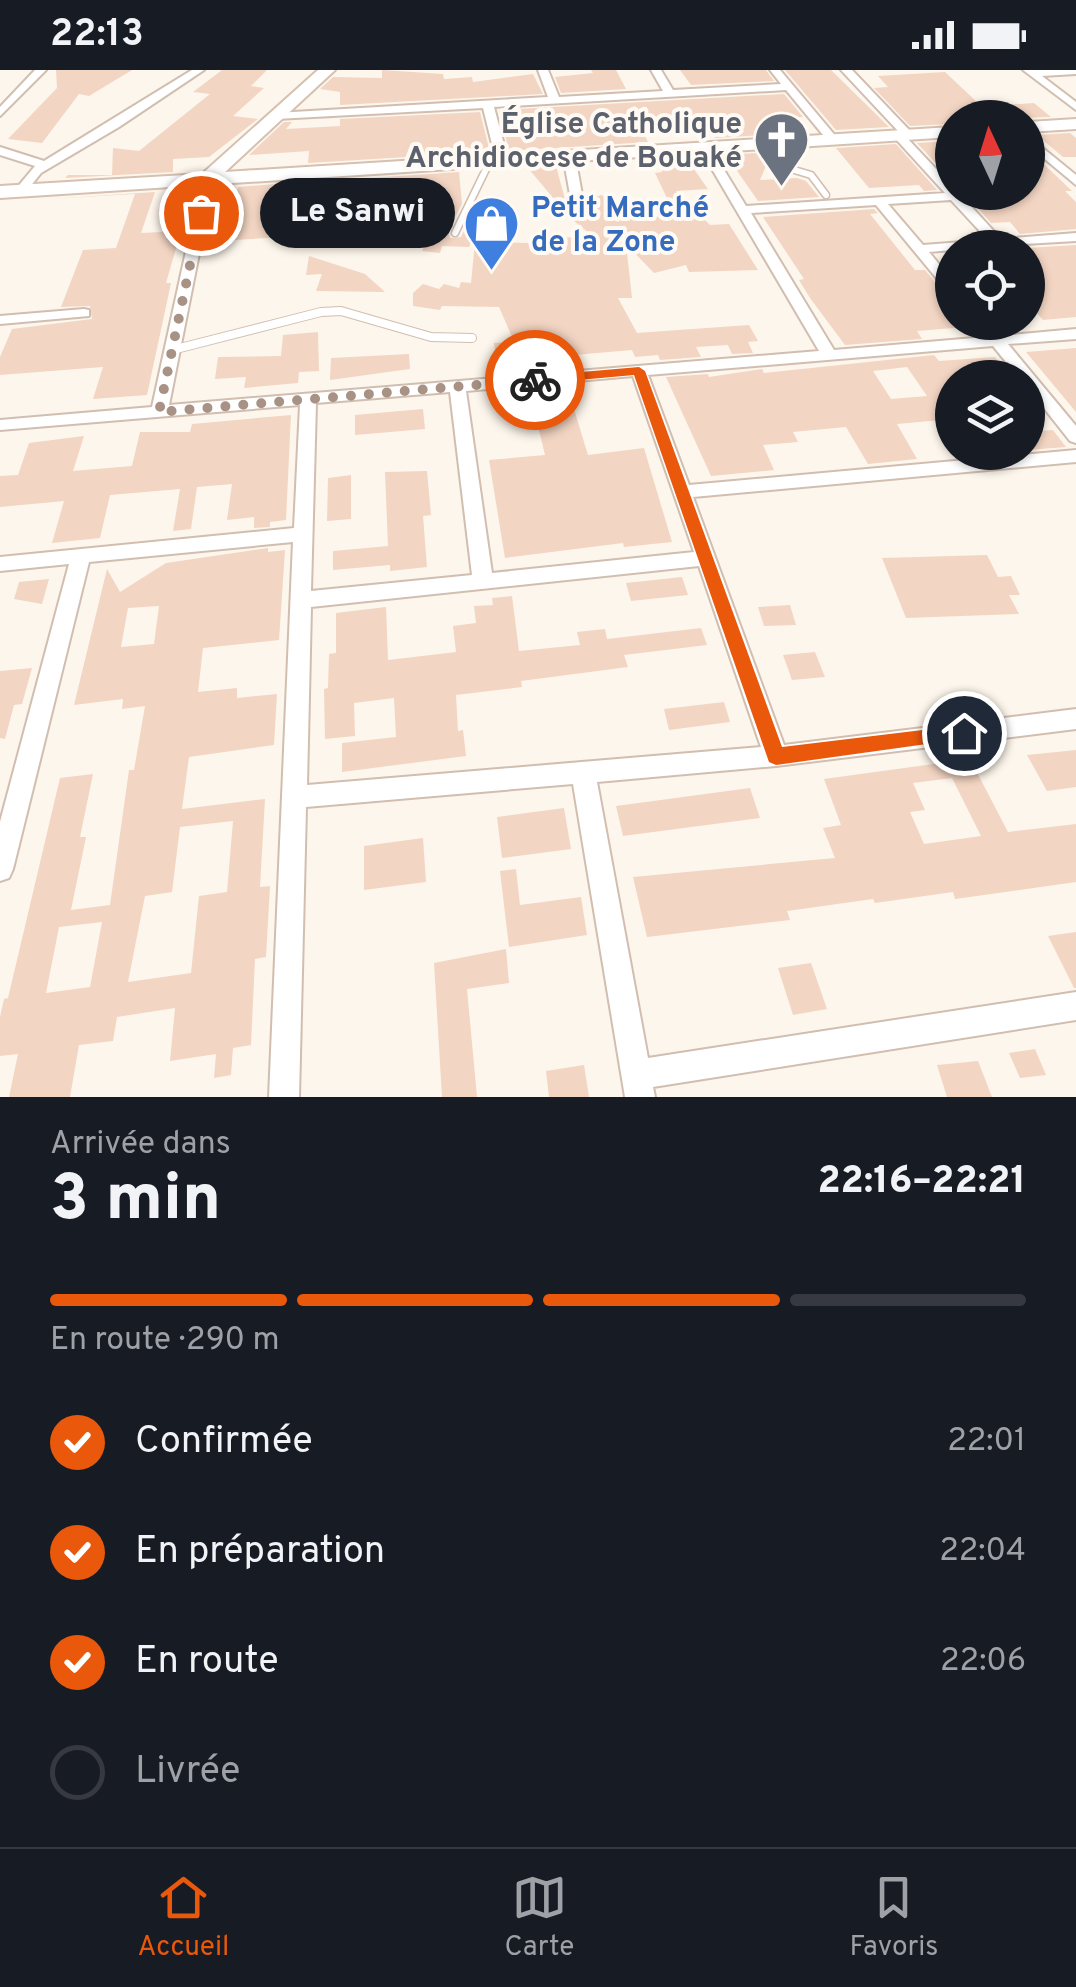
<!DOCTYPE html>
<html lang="fr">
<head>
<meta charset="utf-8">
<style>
  :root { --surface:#171b24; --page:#20242c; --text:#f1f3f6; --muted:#9ea1a6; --line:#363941; --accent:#ea580c }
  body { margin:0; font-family:Overpass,sans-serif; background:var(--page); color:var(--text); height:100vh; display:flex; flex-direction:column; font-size:38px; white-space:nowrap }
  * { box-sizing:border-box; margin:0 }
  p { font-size:32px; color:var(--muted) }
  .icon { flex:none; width:55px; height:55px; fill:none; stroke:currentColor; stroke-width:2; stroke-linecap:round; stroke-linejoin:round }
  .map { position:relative; height:1027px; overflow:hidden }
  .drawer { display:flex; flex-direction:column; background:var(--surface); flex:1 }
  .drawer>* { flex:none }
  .needle { width:65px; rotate:356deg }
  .controls { position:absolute; left:935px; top:30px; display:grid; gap:20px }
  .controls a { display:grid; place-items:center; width:110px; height:110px; border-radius:50%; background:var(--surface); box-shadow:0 2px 8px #0004; font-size:50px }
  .pin { position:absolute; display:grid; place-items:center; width:85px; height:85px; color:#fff; margin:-42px; border:5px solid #fff; border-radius:50%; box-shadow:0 2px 10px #0007 }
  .courier { position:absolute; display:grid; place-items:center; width:100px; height:100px; margin:-50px; border:8px solid #ea580c; border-radius:50%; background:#fff; color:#222; box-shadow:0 2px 12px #0007 }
  .bubble { position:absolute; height:70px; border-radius:35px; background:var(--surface); box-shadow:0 2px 8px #0004; font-size:32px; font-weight:800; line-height:70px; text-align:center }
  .overview em { font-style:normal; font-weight:800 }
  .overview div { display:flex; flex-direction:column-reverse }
  .overview { display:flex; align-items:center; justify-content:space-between; height:170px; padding:0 50px }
  h1 { font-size:65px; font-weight:800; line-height:75px }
  .bar { display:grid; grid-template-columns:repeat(4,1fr); gap:15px 10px; align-content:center; height:120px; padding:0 50px }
  .bar i { height:12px; border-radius:8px; background:var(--line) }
  .bar .current { background:var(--accent) }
  .bar p { grid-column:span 4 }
  ol { padding:0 50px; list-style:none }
  li { display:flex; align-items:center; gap:30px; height:110px }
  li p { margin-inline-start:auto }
  li .icon { padding:10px; border-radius:50%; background:var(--accent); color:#fff; stroke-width:4 }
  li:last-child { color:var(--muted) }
  li i { width:55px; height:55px; border:5px solid var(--line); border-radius:50% }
  .status { display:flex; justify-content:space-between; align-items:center; height:70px; padding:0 50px; background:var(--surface); direction:ltr }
  .status svg { height:28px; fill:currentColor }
  .menu { display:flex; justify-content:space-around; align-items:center; height:140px; border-top:2px solid var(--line); background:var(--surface); font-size:28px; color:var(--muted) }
  .menu a { display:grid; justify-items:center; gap:5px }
  .menu .current { color:var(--accent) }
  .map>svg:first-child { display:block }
  .building { fill:#f3d5c3; fill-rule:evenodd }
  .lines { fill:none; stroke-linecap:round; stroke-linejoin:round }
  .lane-far1-casing { stroke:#d1beb0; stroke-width:9 }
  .lane-casing { stroke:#d1beb0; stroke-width:10 }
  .street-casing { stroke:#d1beb0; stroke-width:4 }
  .secondary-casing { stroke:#d6c0b0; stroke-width:4 }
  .lane-far1 { stroke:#fff; stroke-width:6 }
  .lane { stroke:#fff; stroke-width:8 }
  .street { fill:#fff; fill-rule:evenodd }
  .secondary { fill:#fff; fill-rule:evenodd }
  .route { fill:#ea580c }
  .done { stroke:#a89285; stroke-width:10; stroke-dasharray:0 18 }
  .labels { text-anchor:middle; stroke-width:8; stroke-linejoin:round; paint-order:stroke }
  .far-worship-label { font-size:30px; font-weight:bold; fill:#5b616d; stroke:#fffaf3; text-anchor:end }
  .far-shop-label { font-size:30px; font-weight:bold; fill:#366cbe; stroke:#fffaf3; text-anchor:start }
</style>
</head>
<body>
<div class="status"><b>22:13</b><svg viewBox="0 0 49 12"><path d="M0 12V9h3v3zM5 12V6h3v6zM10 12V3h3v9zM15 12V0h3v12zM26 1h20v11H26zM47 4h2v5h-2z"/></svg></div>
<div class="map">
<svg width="1076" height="1027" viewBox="0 0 1076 1027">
  <rect width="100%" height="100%" fill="#fdf6ec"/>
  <g class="building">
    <polygon points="56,0 132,0 89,26 79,24 42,73 8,69 57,18"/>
    <polygon points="222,0 267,0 251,16 264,18 233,46 258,49 209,87 173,89 173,102 65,108 68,105 112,105 113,78 139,81 210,24 193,22"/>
    <polygon points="382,0 443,4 444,9 472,7 473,12 533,4 543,24 340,35 340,22 320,19 333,7 382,8"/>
    <polygon points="591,0 616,0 626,19 561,23 555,7 593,3"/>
    <polygon points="680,0 766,0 774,11 691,15"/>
    <polygon points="785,0 831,0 889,57 836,60"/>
    <polygon points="945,2 994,48 952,48 952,54 910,56 874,18 888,17 878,6"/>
    <polygon points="784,24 803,47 782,48 785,52 780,64 715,68 710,60 680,62 677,56 641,58 648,72 509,81 499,40"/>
    <polygon points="1034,33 1051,47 1016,48 1002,35"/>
    <polygon points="480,42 490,82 308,93 309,81 249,85 284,52 292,52 286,59 340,56 340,49"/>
    <polygon points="1070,63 1076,68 1076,87 1063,87 1037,65"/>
    <polygon points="952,71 952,111 917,73"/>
    <polygon points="896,74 937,120 924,121 919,115 869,118 836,78"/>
    <polygon points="1028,79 1072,121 1065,121 1076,132 1076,159 1020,164 1010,152 991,153 975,135 1017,133 1007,122 1028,122"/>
    <polygon points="772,82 760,110 797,108 806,111 819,127 758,131 726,85"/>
    <polygon points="686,88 708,119 676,121 710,155 729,154 758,200 689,202 686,195 654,203 626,174 632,228 618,228 637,263 749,255 758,271 748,272 753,283 732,284 728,275 696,277 701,287 660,290 658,285 635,287 632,280 551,287 544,268 513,269 499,237 442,236 440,240 413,236 413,223 423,214 439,219 444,214 459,218 461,212 471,213 475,172 532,173 532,168 594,167 569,147 528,98 556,96 566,133 575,137 587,129 602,125 622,146 676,147 655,103 662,102 659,90"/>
    <polygon points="459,102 462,134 448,161 450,168 461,167 476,136 487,137 469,177 442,176 440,183 422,181 426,172 393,173 395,114 370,115 371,108"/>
    <polygon points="287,113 311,114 307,127 323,126 319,150 334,150 332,160 341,161 341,175 287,178 298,166 234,170 236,156 229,156 238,117"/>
    <polygon points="155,122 141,163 181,161 166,213 171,213 147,325 93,329 103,297 0,305 0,287 12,259 92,249 90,236 61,237 83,180 116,178 135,124 49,129"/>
    <polygon points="874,139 878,143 870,144 915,200 925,200 944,223 952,225 952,252 962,252 966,257 917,261 922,269 845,275 810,228 799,210 804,209 763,147"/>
    <polygon points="1076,175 1076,247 1043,250 1028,233 1028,204 1039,203 1028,190 1028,178"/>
    <polygon points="309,186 365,204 385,222 316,221 322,204 306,205"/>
    <polygon points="318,262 319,301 299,302 298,313 244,318 246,307 215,309 218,287 281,286 283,265"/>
    <polygon points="543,270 544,285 496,288 494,273"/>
    <polygon points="1076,278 1076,342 1026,282"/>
    <polygon points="409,284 410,299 330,310 331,288"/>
    <path d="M934 285 939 291 995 287 1011 308H952V349L897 354 917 389 868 394 846 357 793 362 798 372 763 375 774 400 711 406 666 307 708 304 709 307 762 299 764 303ZM907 297 927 326 891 329 873 301Z"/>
    <polygon points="569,323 588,385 644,378 672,472 624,477 623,473 505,488 489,390 545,385 535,344 554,343 550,325"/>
    <polygon points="423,339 425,359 355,365 355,345"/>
    <polygon points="291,345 286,450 270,452 270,457 254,458 254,447 227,450 232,414 197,417 191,459 173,461 180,419 110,425 100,468 52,473 64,431 0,437 0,406 18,405 29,373 84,366 73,401 132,396 140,362 190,362 192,354"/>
    <polygon points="1053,360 1066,377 1028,380 1028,362"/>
    <polygon points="427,401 431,445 423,446 427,497 390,501 390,495 333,500 333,481 388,476 385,402"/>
    <polygon points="351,405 351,449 327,451 328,408"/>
    <path d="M268 478V482L285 480 279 570 203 578 198 622 237 618V628L277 624 274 675 189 687 182 739 265 729 260 817 270 816 266 887 255 889 251 975 233 978 231 1005 214 1008 216 984 170 991 175 938 117 947 113 971 79 975 70 1027H9L18 984 0 986V947L4 929 8 928 60 708 93 704 80 767H86L71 840 110 835 129 700H134L145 636 122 639 123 629 74 635 107 499 120 522 166 493ZM159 536 154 574 121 577 128 538ZM233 751 227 822 199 826 191 903 128 912 145 826 172 822 180 757ZM102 852 90 917 46 923 59 857Z"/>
    <polygon points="987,485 998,507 1011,506 1020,525 1009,525 1019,544 906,548 882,488"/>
    <polygon points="682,507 688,525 631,531 626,513"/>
    <polygon points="49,509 42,534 14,529 19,512"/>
    <polygon points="512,526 519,581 580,575 577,562 605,559 607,569 701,558 707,575 624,585 628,597 521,611 522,617 456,625 458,661 463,660 466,686 342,702 342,673 396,667 394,628 354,633 355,666 325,669 324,619 328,618 329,584 336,583 336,543 386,537 388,590 456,582 453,556 476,553 474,536 493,535 492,528"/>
    <polygon points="790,535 796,555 764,556 758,537"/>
    <polygon points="815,582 825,607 792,610 783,585"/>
    <polygon points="32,598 22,634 14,635 5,669 0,668 0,601"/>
    <polygon points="724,632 730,652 669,660 664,639"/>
    <polygon points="1076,680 1076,717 1047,721 1027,685"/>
    <path d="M970 689 1008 762 1076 754V812L955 829 953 822 875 833 873 829 787 841 790 850 647 867 633 807 835 788 823 758 841 755 824 709ZM952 708 981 766 924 774 910 742 925 740 913 713Z"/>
    <polygon points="750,718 760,748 623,766 616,736"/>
    <polygon points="564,738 571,779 502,788 497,747"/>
    <polygon points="423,768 426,812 364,820 364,776"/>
    <polygon points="516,799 520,835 581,827 587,865 509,877 500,801"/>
    <polygon points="1076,862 1076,918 1074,918 1048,866"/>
    <polygon points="506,879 509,913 467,919 477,1027 442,1027 434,893"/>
    <polygon points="811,893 827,939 793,945 778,898"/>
    <polygon points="1035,979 1046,1005 1020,1008 1009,983"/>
    <polygon points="978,991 992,1027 947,1027 937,995"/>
    <polygon points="584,995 589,1027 549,1027 546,1001"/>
  </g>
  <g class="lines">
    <defs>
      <g id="lane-far1">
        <polyline points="775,73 791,99 811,105 826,125"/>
        <polyline points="455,163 490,91"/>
      </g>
      <polyline id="lane" points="172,280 321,242 341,241 431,267 472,268"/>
      <g id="street">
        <polygon points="35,0 46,0 0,46 0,37"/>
        <polygon points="192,0 204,0 119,57 41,103 25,123 15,120 35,96 0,85 0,77 44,91"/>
        <polygon points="538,0 548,0 559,27 663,21 651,0 661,0 673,20 781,14 770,0 780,0 838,69 828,71 786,20 494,37 508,90 502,94 496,90 483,38 276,49 270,46 276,43 548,27"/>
        <path d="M841 0H852L912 63V67L907 68 952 116V122H958L1001 169 1076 163V171L952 178V180L929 182 952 210V222L947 221 876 135 751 143 834 280 986 267 975 252H990L1001 266 1076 259V269L1008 274 1076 356V373L1070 371 1028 318V308H1019L993 276 648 305 689 415 1076 380V392L693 427 784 675 1076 639V659L776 696 597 712 648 988 1076 922V950L653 1017 655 1027H625L573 714 306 737 299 1027H269L293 472 89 492 13 799 9 808 0 811V752L69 494 0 501V487L294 458 300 335 0 360V350L152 337 202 108 208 104 214 108 169 335 819 281 699 77 709 75 746 136 945 123 894 67V63L899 62ZM951 130 988 170 923 175 888 134ZM633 306 694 482 492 503 466 321ZM450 322 472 505 311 521 316 333ZM699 496 761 677 307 715 311 537Z"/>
        <polygon points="1023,0 1076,0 1076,4 1042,6 1076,32 1076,40"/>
        <polygon points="1028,66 1076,105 1076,115 1028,75"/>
        <polygon points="569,82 575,86 583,130 577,134 571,130 563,86"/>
        <polygon points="84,239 89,240 89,246 0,254 0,246"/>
      </g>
      <g id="secondary">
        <polygon points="318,0 335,0 225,102 952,57 952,67 0,128 0,116 202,104"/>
        <polygon points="1076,49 1076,59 1028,62 1028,52"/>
      </g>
    </defs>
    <use href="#lane-far1" class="lane-far1-casing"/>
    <use href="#lane" class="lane-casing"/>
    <use href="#street" class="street-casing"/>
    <use href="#secondary" class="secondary-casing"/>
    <use href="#lane-far1" class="lane-far1"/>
    <use href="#lane" class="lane"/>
    <use href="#street" class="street"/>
    <use href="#secondary" class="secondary"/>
  </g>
  <polygon class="route" points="639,297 645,301 782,677 964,655 973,663 970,668 776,695 769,692 634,305 535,314 529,310 535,306"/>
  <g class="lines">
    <polyline class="done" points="201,143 159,342 535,310"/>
  </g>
  <defs>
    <symbol id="church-pin" viewBox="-11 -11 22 30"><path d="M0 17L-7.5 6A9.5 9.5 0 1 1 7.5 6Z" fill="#6b7280" stroke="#fffaf3"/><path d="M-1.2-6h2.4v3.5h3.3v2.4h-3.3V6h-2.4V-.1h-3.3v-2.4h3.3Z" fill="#fff"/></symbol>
    <symbol id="shop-pin" viewBox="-11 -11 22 30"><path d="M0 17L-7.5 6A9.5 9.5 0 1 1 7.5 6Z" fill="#3f7fe0" stroke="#fffaf3"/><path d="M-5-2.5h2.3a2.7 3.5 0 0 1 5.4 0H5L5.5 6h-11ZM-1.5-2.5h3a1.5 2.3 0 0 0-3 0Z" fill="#fff"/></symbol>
  </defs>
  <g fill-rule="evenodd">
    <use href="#church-pin" x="750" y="38" width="63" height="86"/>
    <use href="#shop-pin" x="460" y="122" width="63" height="86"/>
  </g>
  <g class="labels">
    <g class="far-worship-label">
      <text x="742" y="63">Église Catholique<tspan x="742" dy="34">Archidiocese de Bouaké</tspan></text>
    </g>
    <g class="far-shop-label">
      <text x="531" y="147">Petit Marché<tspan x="531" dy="34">de la Zone</tspan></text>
    </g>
  </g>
</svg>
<div class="controls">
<a><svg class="needle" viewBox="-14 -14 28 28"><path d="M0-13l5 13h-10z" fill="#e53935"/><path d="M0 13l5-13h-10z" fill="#9ea1a6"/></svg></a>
<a><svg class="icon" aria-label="locate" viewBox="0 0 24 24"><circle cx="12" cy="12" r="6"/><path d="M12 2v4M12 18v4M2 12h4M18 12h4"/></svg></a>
<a><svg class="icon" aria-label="layers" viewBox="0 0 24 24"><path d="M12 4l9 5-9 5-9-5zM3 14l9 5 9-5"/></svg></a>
</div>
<div class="pin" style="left:201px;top:143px;background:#ea580c"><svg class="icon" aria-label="bag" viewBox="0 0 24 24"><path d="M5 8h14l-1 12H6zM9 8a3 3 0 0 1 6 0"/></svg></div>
<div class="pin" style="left:964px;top:663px;background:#1f2937"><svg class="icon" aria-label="home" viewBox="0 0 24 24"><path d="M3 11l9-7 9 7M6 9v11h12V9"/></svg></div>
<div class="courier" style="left:535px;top:310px"><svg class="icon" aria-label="bike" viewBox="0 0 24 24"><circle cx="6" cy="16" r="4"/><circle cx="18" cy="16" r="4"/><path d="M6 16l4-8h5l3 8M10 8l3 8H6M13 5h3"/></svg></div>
<div class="bubble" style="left:260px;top:108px;width:195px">Le Sanwi</div>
</div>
<section class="drawer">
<div class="overview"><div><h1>3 min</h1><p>Arrivée dans</p></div><em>22:16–22:21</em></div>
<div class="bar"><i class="current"></i><i class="current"></i><i class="current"></i><i></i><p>En route · 290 m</p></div>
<ol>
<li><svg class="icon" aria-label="check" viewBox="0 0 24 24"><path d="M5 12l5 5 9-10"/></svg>Confirmée<p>22:01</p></li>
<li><svg class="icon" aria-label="check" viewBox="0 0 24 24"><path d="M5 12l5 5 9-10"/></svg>En préparation<p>22:04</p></li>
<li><svg class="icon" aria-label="check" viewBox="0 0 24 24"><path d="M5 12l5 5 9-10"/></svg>En route<p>22:06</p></li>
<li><i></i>Livrée</li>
</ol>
</section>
<nav class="menu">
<a class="current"><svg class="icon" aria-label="home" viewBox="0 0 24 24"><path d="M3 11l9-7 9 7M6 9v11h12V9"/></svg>Accueil</a>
<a><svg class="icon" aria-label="map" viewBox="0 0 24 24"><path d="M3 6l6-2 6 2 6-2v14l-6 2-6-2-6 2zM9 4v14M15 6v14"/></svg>Carte</a>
<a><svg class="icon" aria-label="saved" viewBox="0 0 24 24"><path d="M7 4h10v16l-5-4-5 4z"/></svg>Favoris</a>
</nav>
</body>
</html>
